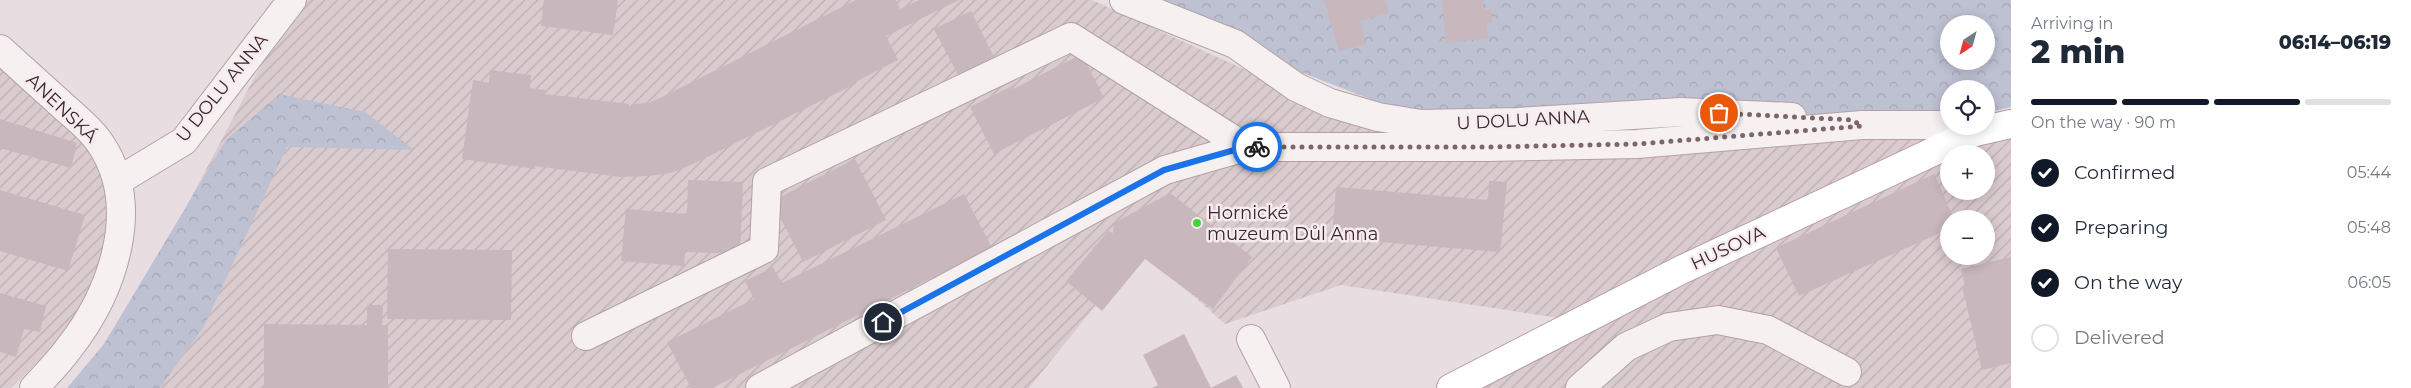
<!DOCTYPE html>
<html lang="en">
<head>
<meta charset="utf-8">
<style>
  :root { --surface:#fff; --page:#f2f2f3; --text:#1f2937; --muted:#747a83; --line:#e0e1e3; --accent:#111827 }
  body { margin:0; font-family:Montserrat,sans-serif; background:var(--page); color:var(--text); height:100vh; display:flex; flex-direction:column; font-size:19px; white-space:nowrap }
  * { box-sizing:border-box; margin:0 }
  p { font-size:16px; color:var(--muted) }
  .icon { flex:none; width:28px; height:28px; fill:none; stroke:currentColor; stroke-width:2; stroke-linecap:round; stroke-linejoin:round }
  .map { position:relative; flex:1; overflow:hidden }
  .side { display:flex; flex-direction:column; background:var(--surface); width:400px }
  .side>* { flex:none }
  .needle { width:32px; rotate:216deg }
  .buttons { position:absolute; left:1940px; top:15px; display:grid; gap:10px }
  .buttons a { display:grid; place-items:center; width:55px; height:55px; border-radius:50%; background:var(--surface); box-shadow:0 2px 12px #0003; font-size:25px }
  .pin { position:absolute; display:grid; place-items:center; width:42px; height:42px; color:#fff; margin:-21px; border:2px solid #fff; border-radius:50%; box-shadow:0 1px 5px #0007 }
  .courier { position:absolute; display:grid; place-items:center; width:50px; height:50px; margin:-25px; border:4px solid #1a73e8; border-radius:50%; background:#fff; color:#222; box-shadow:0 1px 6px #0007 }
  .overview em { font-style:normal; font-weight:800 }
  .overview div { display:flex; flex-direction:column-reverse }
  .overview { display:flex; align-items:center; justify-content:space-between; height:85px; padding:0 20px }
  h1 { font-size:32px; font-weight:800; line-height:38px }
  .bar { display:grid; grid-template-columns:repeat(4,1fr); gap:8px 5px; align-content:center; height:60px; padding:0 20px }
  .bar i { height:6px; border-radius:4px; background:var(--line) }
  .bar .selected { background:var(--accent) }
  .bar p { grid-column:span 4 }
  ol { padding:0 20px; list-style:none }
  li { display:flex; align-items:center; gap:15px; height:55px }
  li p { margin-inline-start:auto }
  li .icon { padding:5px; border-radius:50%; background:var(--accent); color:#fff; stroke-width:4 }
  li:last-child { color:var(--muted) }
  li i { width:28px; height:28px; border:2px solid var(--line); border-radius:50% }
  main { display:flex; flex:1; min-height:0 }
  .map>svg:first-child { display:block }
  .industrial { fill:url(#industrial-furrows); fill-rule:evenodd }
  .forest { fill:url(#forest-crowns); fill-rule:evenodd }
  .building { fill:#c8b7bc }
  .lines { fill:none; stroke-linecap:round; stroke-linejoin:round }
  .minor-casing { stroke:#b2a2a6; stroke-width:30 }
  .major-casing { stroke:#b49ca3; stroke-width:30 }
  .minor { stroke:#f6f0f1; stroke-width:28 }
  .major { stroke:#fff; stroke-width:28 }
  .done { stroke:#7a666b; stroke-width:5; stroke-dasharray:0 9 }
  .route { stroke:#1a73e8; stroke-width:6 }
  .poi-dot { fill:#42d43a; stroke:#f5ecef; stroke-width:2 }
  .labels { text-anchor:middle; stroke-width:5; stroke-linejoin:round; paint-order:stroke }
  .street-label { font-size:18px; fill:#3f262c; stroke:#f5ecef }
  .poi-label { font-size:18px; fill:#3f262c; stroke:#f5ecef; text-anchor:start }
</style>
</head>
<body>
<main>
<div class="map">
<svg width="2011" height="388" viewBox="0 0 2011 388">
  <defs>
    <pattern id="industrial-furrows" width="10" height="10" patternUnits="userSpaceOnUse" patternTransform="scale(1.25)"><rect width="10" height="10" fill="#dacbcf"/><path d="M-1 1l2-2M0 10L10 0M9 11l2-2" fill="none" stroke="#bcaeb2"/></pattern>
    <pattern id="forest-crowns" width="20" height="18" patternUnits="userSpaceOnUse" patternTransform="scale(1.25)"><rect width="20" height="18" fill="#bec1d2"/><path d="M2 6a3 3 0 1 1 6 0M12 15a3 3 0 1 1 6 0" fill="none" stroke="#a4a6b4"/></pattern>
  </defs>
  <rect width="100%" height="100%" fill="#e8dde0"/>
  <g class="industrial">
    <polygon points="302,0 1092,0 1318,103 1402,127 1958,131 1559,318 1341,285 1225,324 1196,298 1138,253 1029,388 91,388 292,6"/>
    <polygon points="0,44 129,174 97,302 11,388 0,388"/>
    <path d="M2011 130V388H1461L1971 137ZM1949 154H1986V191H1949ZM1949 219H1986V256H1949Z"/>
  </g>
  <g class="forest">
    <path d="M1114 0H2011V107L1986 113V89H1949V117L1396 109ZM1949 24H1986V61H1949Z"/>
    <polygon points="279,94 365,112 414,150 287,147 203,328 160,388 67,388 104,344 226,140"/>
  </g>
  <g class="building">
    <polygon points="544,0 618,0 613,35 541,26"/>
    <polygon points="856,0 896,0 900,9 919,0 959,0 886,36 898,60 855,82 856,84 847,88 693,164 670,173 649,176 620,177 535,166 535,169 462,159 473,80 489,83 490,70 531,75 530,88 545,90 545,94 629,104 629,107 632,107 632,104 649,103 664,96"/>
    <polygon points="1324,0 1385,0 1389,13 1360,21 1366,43 1339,51"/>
    <polygon points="1442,0 1483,0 1484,10 1491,9 1492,23 1487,23 1488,38 1446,43"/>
    <polygon points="971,11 995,59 959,77 934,29"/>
    <polygon points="1082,54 1104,98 994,154 970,107 1012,86 1013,89"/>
    <polygon points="0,119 77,143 71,168 0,148"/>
    <polygon points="855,159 886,220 803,262 772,201"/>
    <polygon points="1934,174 1954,219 1949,219 1949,229 1799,296 1776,248"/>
    <polygon points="688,180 743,182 740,254 685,252 684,266 621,261 626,209 687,214"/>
    <polygon points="1489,181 1507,182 1500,252 1332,238 1336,187 1488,200"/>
    <polygon points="0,190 85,215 68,271 0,251"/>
    <polygon points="1170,193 1252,257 1213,309 1145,259 1102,311 1066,281 1108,231 1113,233 1114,223"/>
    <polygon points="964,194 992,248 712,388 691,388 667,342 754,299 745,281 773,267 782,283"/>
    <polygon points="388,249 512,250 511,320 387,319"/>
    <polygon points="2011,257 2011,363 1982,370 1962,286 1965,286 1961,269"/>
    <polygon points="0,293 46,306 40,332 24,329 16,357 0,352"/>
    <polygon points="367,305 383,305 382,325 388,325 388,388 264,388 264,324 367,325"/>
    <polygon points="1184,334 1211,388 1152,388 1158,385 1143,355"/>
    <polygon points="1236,375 1243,388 1211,388"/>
  </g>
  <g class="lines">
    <defs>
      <g id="minor">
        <polyline points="1124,0 1235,44 1296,87 1330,103 1378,117 1421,124 1518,122 1681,112 1792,117"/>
        <path d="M0 49C21 68 41 86 62 105 75 117 90 128 100 143 143 206 113 292 69 348 59 362 46 375 34 388"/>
        <polyline points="118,181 184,141 292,0"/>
        <polyline points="586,336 764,249 767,182 1071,37 1245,147"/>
        <polyline points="1251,339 1276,388"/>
        <polyline points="760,388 1165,170 1245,147 1488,147 1637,144 1862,125 1949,125"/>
        <polyline points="1580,388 1626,347 1669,327 1718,320 1768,330 1847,372"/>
      </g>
      <polyline id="major" points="1451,388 1681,270 1975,132 2011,124"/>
    </defs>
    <use href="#minor" class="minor-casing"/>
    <use href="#major" class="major-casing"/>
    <use href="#minor" class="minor"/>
    <use href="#major" class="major"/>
  </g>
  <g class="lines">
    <polyline class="done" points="1257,147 1488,147 1637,144 1862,126 1852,120 1719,113"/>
    <polyline class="route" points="883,322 1164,170 1245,147 1257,147"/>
  </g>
  <circle class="poi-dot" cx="1197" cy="223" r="5"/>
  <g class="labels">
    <g class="street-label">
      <text transform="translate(222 88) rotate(-51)" y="6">U DOLU ANNA</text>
      <text transform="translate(62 108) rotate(44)" y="6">ANENSKÁ</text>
      <text transform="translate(1523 120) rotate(-3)" y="6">U DOLU ANNA</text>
      <text transform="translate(1728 248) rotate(-25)" y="6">HUSOVA</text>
    </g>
    <g class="poi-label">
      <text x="1207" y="219">Hornické<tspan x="1207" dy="21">muzeum Důl Anna</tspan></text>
    </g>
  </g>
</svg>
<div class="buttons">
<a><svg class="needle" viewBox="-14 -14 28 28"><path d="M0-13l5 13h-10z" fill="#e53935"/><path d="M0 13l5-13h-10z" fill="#747a83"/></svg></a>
<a><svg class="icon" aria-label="locate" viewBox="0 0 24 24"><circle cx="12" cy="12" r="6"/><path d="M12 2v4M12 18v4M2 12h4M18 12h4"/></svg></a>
<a>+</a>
<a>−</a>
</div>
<div class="pin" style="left:1719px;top:113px;background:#ea580c"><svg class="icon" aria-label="bag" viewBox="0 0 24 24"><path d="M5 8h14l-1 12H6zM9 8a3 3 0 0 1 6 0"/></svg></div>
<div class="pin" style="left:883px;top:322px;background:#1f2937"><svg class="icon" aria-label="home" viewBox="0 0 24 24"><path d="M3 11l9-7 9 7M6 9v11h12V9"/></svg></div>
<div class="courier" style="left:1257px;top:147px"><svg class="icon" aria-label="bike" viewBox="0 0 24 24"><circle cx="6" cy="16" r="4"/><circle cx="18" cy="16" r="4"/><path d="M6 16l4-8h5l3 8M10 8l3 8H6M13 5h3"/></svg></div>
</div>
<section class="side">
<div class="overview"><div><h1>2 min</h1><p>Arriving in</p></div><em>06:14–06:19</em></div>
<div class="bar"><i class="selected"></i><i class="selected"></i><i class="selected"></i><i></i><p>On the way · 90 m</p></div>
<ol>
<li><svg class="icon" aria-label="check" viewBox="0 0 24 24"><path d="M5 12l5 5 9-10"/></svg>Confirmed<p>05:44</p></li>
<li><svg class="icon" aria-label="check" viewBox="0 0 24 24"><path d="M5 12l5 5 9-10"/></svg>Preparing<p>05:48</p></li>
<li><svg class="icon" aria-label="check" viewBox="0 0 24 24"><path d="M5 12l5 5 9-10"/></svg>On the way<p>06:05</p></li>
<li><i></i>Delivered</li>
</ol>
</section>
</main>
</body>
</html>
